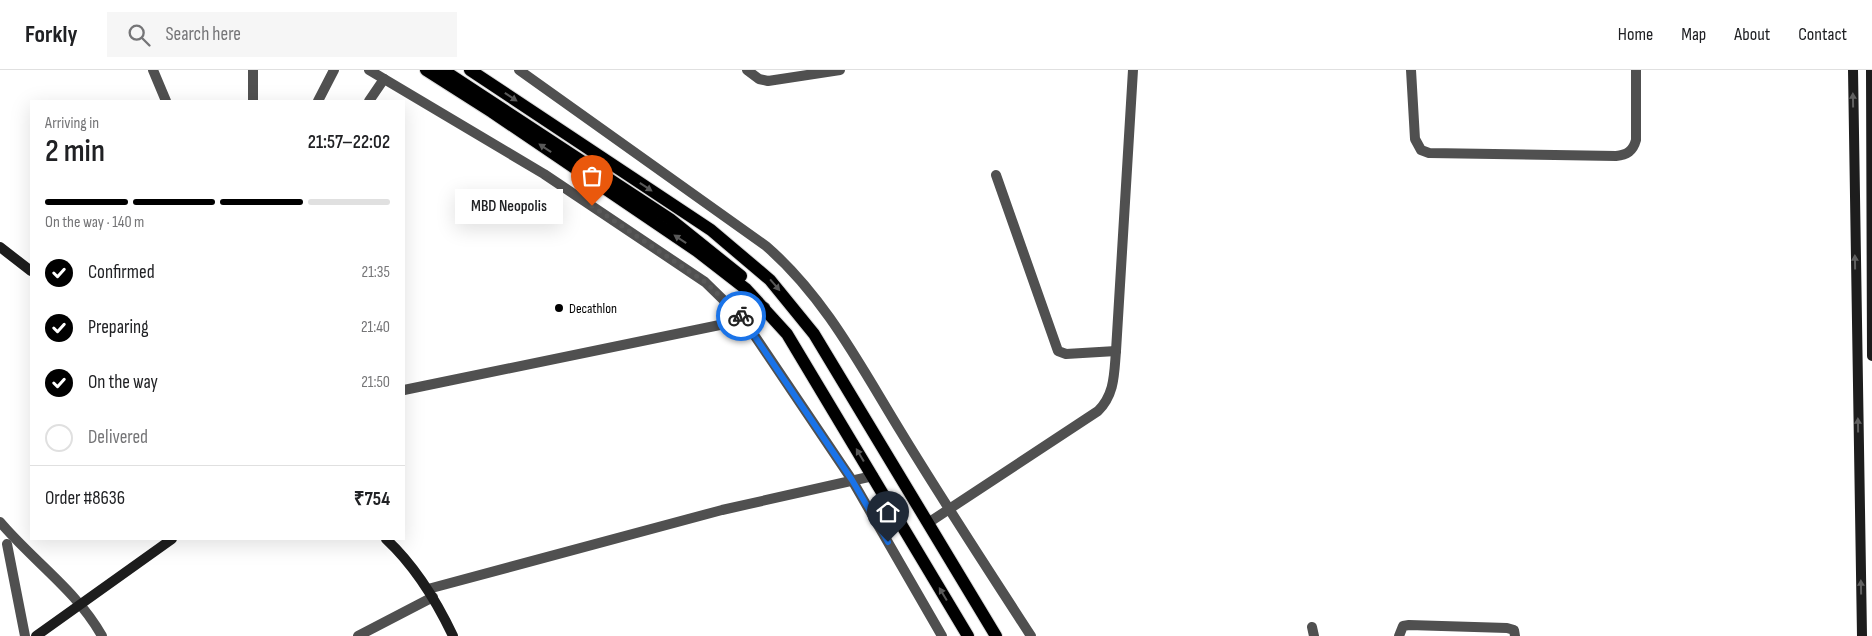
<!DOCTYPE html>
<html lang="en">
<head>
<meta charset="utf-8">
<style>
  :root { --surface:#fff; --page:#f6f6f6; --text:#202124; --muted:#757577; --line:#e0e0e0; --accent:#000 }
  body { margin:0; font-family:"Sofia Sans Condensed",sans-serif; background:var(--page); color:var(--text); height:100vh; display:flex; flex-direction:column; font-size:19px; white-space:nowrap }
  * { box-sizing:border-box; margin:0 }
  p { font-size:16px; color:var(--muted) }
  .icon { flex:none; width:28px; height:28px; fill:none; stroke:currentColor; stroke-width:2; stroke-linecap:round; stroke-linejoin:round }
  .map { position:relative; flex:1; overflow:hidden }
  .sheet { position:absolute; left:30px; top:30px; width:375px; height:440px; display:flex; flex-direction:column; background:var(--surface); border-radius:0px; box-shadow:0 5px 20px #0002 }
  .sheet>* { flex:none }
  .pin { position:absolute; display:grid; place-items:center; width:42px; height:42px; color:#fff; margin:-51px -21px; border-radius:50% 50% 50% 0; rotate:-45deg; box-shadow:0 0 5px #0007 }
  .pin .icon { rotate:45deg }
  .courier { position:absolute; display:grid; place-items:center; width:50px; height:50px; margin:-25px; border:4px solid #1a73e8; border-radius:50%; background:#fff; color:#222; box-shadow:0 1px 6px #0007 }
  .bubble { position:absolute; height:35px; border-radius:0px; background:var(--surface); box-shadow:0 5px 20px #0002; font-size:16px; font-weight:600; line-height:35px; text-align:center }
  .head em { font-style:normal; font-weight:600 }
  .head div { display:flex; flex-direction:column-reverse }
  .head { display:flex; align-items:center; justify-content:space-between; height:85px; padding:0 15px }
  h1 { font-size:32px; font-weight:600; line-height:38px }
  .bar { display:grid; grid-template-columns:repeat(4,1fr); gap:8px 5px; align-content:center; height:60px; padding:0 15px }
  .bar i { height:6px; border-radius:4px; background:var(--line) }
  .bar .current { background:var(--accent) }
  .bar p { grid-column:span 4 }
  .line { display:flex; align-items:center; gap:12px; padding:0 15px; border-top:1px solid var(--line) }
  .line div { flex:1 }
  ol { padding:0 15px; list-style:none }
  li { display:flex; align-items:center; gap:15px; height:55px }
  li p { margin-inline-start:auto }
  li .icon { padding:5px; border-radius:50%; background:var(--accent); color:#fff; stroke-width:4 }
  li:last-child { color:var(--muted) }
  li i { width:28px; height:28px; border:2px solid var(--line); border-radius:50% }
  header { display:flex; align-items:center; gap:30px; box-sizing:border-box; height:70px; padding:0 25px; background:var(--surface); border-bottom:1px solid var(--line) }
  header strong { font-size:24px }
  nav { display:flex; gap:28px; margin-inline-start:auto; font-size:18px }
  .search { width:350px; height:45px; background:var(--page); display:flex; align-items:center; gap:12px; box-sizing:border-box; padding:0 18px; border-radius:0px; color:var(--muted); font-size:19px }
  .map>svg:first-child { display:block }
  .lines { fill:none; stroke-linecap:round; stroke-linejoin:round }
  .primary-casing { stroke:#dbdbdb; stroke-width:14 }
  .street { stroke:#505050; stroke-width:10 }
  .secondary { stroke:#1d1d1d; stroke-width:10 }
  .primary { stroke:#000; stroke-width:12 }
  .oneway { fill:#595959 }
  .oneway2 { fill:#616161 }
  .done { stroke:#595959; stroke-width:5; stroke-dasharray:0 9 }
  .route { stroke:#1a73e8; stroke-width:6 }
  .poi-dot { fill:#000; stroke:#fff; stroke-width:2 }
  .labels { text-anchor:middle; stroke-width:4.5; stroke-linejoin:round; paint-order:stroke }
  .poi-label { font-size:14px; fill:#000; stroke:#fff; text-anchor:start }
</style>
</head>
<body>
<header>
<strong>Forkly</strong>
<div class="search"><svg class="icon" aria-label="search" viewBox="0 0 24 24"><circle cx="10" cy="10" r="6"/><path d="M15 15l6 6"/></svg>Search here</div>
<nav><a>Home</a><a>Map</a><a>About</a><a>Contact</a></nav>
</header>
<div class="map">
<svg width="1872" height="566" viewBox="0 0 1872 566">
  <rect width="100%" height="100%" fill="#fff"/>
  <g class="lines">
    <defs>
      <g id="primary">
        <polyline points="426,0 492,42 697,181 746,219 787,264 968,566"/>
        <polyline points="443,0 670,149 741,206"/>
        <polyline points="470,0 711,160 770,210 814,264 996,566"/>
      </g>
    </defs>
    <use href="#primary" class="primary-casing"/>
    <g class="street">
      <polyline points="153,0 166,31"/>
      <polyline points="253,0 253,31"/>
      <polyline points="369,0 544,104 705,212 744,250 852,410 942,566"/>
      <path d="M519 0 766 176C825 227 861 297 901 362 943 431 987 498 1031 566"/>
      <polyline points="747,0 759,9 768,11 840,0"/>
      <path d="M1411 0 1415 69 1421 80 1429 83 1616 86C1627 85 1633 81 1636 70V0"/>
      <polyline points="318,31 334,0"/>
      <polyline points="369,31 384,9"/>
      <polyline points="996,105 1058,281 1066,284 1116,281"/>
      <polyline points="404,320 744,250 765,237"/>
      <path d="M0 452C33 491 77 521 102 566"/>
      <path d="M928 453 1098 341C1115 324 1114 304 1116 281L1133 0"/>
      <polyline points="7,474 25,566"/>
      <polyline points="428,519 722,440 873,406"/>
      <polyline points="1312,557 1314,566"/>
      <polyline points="358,566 433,527"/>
      <polyline points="1399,566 1403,556 1409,555 1507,558 1514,560 1515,566"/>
    </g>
    <g class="secondary">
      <polyline points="1853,0 1862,566"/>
      <polyline points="1871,0 1872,286"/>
      <polyline points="0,177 31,201"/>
      <path d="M386 469C416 497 436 530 453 566"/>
      <polyline points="36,566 172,469"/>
    </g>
    <use href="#primary" class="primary"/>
  </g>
  <defs><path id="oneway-solid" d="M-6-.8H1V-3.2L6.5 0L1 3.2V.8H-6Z" transform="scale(1.25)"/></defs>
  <g class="oneway">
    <use href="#oneway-solid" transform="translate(511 27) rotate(34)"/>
    <use href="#oneway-solid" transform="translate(545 78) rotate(-146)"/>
    <use href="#oneway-solid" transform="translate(646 117) rotate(34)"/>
    <use href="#oneway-solid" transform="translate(680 169) rotate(-146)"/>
    <use href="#oneway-solid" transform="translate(775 215) rotate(49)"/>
    <use href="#oneway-solid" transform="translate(860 385) rotate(-121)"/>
    <use href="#oneway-solid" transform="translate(943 524) rotate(-121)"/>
  </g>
  <g class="oneway2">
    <use href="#oneway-solid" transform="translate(1853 30) rotate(-91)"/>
    <use href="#oneway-solid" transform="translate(1855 192) rotate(-91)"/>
    <use href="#oneway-solid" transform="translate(1858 355) rotate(-91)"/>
    <use href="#oneway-solid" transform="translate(1861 517) rotate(-91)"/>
  </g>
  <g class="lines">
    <polyline class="done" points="592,136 705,212 741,246"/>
    <polyline class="route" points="741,246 852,410 888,472"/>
  </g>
  <circle class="poi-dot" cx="559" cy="238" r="5"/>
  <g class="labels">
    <g class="poi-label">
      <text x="569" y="243">Decathlon</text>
    </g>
  </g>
</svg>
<div class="pin" style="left:592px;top:136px;background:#ea580c"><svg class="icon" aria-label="bag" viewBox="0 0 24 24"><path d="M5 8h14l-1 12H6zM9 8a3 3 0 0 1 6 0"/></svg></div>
<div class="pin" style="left:888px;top:472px;background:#1f2937"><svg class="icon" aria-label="home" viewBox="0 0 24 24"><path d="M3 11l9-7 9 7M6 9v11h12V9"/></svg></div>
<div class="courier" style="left:741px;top:246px"><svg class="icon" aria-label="bike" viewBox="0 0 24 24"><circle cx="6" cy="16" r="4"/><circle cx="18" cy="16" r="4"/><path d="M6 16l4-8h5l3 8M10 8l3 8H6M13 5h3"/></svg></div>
<div class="bubble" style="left:455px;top:119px;width:108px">MBD Neopolis</div>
<section class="sheet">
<div class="head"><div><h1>2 min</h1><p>Arriving in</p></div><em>21:57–22:02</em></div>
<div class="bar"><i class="current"></i><i class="current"></i><i class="current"></i><i></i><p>On the way · 140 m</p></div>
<ol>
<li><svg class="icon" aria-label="check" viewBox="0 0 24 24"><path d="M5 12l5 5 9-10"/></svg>Confirmed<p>21:35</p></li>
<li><svg class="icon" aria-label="check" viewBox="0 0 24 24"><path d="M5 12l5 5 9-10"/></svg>Preparing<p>21:40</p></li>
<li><svg class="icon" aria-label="check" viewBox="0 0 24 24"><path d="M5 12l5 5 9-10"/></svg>On the way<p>21:50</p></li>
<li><i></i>Delivered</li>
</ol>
<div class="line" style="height:65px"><div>Order #8636</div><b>₹754</b></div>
</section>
</div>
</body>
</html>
